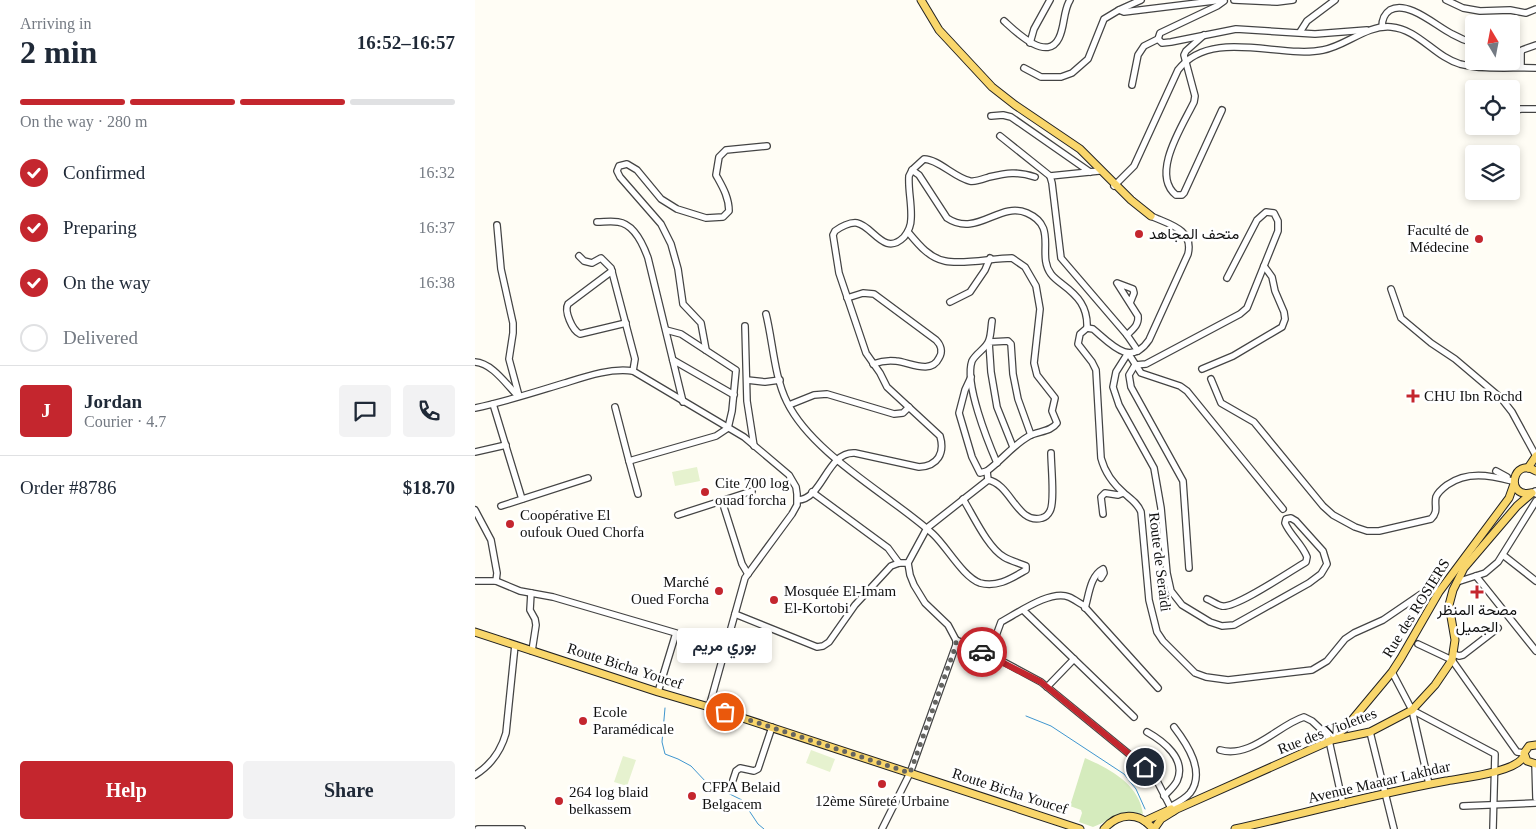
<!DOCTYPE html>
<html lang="en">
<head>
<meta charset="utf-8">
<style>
  :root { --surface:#fff; --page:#f2f2f3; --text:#1f2937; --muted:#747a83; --line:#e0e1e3; --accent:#c4262e }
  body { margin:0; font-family:"Times New Roman",Vazirmatn,serif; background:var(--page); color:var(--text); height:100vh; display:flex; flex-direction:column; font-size:19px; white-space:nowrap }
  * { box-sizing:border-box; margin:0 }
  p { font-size:16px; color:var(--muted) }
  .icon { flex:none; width:28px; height:28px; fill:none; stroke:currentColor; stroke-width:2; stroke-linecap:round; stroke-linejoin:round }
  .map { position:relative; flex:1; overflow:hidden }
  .panel { display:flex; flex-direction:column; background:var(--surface); width:475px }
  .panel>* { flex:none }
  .needle { width:32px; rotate:350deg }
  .tools { position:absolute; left:990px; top:15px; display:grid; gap:10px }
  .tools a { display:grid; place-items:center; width:55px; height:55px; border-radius:5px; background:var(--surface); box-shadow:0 2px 8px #0003; font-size:25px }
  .pin { position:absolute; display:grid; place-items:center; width:42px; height:42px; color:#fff; margin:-21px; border:2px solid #fff; border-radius:50%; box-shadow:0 1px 5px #0007 }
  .courier { position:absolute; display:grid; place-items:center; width:50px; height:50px; margin:-25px; border:4px solid #c4262e; border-radius:50%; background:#fff; color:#222; box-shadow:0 1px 6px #0007 }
  .bubble { position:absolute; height:35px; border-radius:5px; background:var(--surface); box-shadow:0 2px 8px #0003; font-size:16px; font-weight:700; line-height:35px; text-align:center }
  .headline em { font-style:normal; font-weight:700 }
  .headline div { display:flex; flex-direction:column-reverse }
  .headline { display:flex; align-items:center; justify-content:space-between; height:85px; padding:0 20px }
  h1 { font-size:32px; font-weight:700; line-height:38px }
  .bar { display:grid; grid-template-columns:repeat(4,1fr); gap:8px 5px; align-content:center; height:60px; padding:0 20px }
  .bar i { height:6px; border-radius:4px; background:var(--line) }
  .bar .active { background:var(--accent) }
  .bar p { grid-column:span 4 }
  .line { display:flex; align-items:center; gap:12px; padding:0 20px; border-top:1px solid var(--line) }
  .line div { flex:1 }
  .round { display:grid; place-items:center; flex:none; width:52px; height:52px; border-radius:5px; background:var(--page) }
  ol { padding:0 20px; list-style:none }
  li { display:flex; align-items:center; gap:15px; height:55px }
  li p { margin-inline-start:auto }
  li .icon { padding:5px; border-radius:50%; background:var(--accent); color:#fff; stroke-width:4 }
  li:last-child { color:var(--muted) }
  li i { width:28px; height:28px; border:2px solid var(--line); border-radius:50% }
  .cta { display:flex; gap:10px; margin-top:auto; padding:10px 20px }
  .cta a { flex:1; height:58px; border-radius:5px; background:var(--accent); color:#fff; font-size:20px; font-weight:700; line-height:58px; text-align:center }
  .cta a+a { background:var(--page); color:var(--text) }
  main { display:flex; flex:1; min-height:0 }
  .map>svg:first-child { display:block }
  .green { fill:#d5ebbd }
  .pitch { fill:#e6f2cf }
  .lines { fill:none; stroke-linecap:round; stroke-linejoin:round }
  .stream { stroke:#3f96cf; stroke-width:1 }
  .minor-casing { stroke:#444; stroke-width:8 }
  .major-casing { stroke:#222; stroke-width:9 }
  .minor { stroke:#fff; stroke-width:5.5 }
  .major { stroke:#f9d66b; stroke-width:7 }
  .done { stroke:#646461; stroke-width:5; stroke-dasharray:0 9 }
  .route { stroke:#c4262e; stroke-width:6 }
  .poi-dot { fill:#c4262e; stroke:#fff; stroke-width:2 }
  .labels { text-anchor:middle; stroke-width:5; stroke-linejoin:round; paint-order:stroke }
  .poi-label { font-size:15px; fill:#111; stroke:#fff; text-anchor:start }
  .street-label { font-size:15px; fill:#111; stroke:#fff }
</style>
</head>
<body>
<main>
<section class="panel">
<div class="headline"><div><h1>2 min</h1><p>Arriving in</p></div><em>16:52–16:57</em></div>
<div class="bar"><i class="active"></i><i class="active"></i><i class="active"></i><i></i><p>On the way · 280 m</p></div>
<ol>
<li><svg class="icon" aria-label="check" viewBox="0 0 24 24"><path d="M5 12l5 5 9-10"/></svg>Confirmed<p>16:32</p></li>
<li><svg class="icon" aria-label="check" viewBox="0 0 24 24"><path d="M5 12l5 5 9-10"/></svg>Preparing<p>16:37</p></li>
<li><svg class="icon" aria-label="check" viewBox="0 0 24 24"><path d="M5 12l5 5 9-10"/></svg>On the way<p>16:38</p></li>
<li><i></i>Delivered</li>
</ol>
<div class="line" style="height:90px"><b class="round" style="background:var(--accent);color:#fff">J</b><div><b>Jordan</b><p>Courier · 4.7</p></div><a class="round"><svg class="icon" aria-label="chat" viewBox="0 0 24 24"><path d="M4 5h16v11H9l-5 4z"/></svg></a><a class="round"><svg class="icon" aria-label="phone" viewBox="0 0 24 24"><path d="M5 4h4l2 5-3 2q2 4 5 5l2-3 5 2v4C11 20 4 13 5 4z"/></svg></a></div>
<div class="line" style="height:65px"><div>Order #8786</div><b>$18.70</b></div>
<div class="cta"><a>Help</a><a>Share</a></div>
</section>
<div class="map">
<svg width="1061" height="829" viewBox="0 0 1061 829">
  <rect width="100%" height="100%" fill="#fffdf5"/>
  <path class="green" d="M610 758C635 769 664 784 668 814 642 808 639 820 618 827L604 822 607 813 606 810 595 806Z"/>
  <g class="pitch">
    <polygon points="222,467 225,481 200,486 197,472"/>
    <polygon points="336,750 360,759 355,772 331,763"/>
    <polygon points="148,756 161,760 152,786 139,782"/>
  </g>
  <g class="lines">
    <g class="stream">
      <polyline points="190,708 187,742 190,754 203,759 216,766 232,783 267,800 283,824 289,829"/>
      <polyline points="551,716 576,726 649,774 661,789 670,809"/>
    </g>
    <defs>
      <g id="minor">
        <polyline points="759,0 802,2 818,0"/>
        <polyline points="971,0 988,8 1005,11 1035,10 1051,13 1061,9"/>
        <polyline points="644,10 666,0"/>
        <path d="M529 21C540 31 572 63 584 38 590 26 588 11 595 0"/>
        <path d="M907 27C907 20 909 14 915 10 933 0 961 26 977 34 984 38 991 41 999 43"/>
        <polyline points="825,32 832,21 860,0"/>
        <path d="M729 35 711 51 709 55 720 96 719 102C708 125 675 174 701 195H707L709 193 747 110"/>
        <polyline points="683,39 687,43 696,42 761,29 840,34 892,30"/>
        <polyline points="555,43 559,29 575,0"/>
        <polyline points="1046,67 1046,53 1047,50 1061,45"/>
        <polyline points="549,68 566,77 586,77 597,73 613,59 629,19 644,10 649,12 747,0"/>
        <polyline points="657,85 663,55 669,46 683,39 685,33 742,6 749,1"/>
        <polyline points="1036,111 1046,109 1061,109"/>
        <polyline points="516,116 528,115 536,117 615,172"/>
        <polyline points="525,136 575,176 577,183 586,258 652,335 663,351"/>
        <path d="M437 170 444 175 472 218C502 238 524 201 552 213 584 227 561 254 576 274 579 278 583 281 587 284 603 296 613 307 612 328"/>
        <polyline points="575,176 624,171"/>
        <path d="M639 186 659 166 703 70C736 27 805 59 848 50 871 46 891 25 916 27 943 29 960 57 985 64 1009 70 1037 67 1061 68"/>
        <path d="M676 216C693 224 719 229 713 254L674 340C655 368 635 343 618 329L612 328 605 334 603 344 617 362 621 370 626 458C630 473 638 484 650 494 657 500 663 504 666 512L674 600 682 632 688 641 720 673 731 677 753 680 837 670 852 661 870 639 879 633 908 620 952 590 958 589 964 592"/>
        <path d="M122 222C129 222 136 221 143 222 159 224 168 244 173 258L208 402"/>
        <polyline points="22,225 26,269 38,323 38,333 34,359 44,396"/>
        <path d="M433 232C443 244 454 258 470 261 488 265 518 258 537 258L550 267 561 286 565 309 559 363 562 375 580 398 577 411 582 423C576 432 563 431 554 436 538 445 527 460 512 471L513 480"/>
        <polyline points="104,256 109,261 117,263 126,258 136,268 160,359 158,371"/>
        <path d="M137 271 93 304C89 311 97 330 105 334L151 323"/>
        <polyline points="916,289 926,318 956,343 980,359 1026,398 1037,412 1061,456"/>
        <path d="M372 298 388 293 399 294 461 340C466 345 468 352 464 358 456 375 434 362 421 361 413 360 406 361 398 364"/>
        <polyline points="475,302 495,292 510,270 515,258"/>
        <path d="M291 314C298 342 299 376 312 402 338 455 415 495 458 534 472 547 488 577 505 583 522 588 537 578 551 570V566C544 563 536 561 529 557 513 548 498 515 488 499"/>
        <path d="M517 321C516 327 516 335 514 340 512 348 501 353 497 361 489 383 513 442 522 463"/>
        <polyline points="270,326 272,401 279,446"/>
        <path d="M652 335C658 329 664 325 663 316L642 283 658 289 659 293 655 303"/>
        <path d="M231 350 226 323 208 304 203 269 196 244 186 224 145 177 142 171 144 166 152 164 162 170 186 199 202 209 231 218 248 217 254 211C254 197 247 186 241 175L244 157 251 150 292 146"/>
        <polyline points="198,360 259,395"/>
        <path d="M0 362C17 363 31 384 42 395"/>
        <polyline points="727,369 758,356 807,327 810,319 809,312 800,291 797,277 789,266"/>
        <polyline points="496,377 490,390 484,413 497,457 505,473 512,471"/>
        <path d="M736 379 746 403 779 422 848 506 858 515 880 527 892 531H904L956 519C964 511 959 506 961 497 963 492 968 488 972 485 992 471 1014 475 1037 481"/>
        <polyline points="272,380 290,382 305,380"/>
        <polyline points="18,404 47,499"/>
        <polyline points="314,405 339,395 352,394 419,414 428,413 434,407"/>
        <polyline points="140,407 154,461 241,436 253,428 257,411 261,370 206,334 191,330"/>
        <path d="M0 408C30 402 60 392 90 383 112 376 135 368 158 371L269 437 314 475 321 487 322 494V505L317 514 270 578 234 707"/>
        <polyline points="538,447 522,407 516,372 514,342 533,341 536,344 538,374 543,399 556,435"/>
        <polyline points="0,452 31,445"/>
        <polyline points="154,461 163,494"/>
        <polyline points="1021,471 1032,477"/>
        <polyline points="1060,491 1061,494"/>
        <polyline points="337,492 413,548 424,563"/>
        <path d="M323 500C348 499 352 451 380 453L444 467C463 466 470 453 465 436L412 387 405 373 391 353 364 273 358 235 360 231C365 227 375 222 382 223 398 226 409 257 429 237 433 232 436 226 436 219 437 204 433 190 434 176L437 170 449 159C463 159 480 178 495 181 501 182 508 179 514 177 532 173 542 171 560 177"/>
        <polyline points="247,501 267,564 273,574"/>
        <polyline points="26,506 113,478"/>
        <polyline points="0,510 16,540 22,573 21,581"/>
        <polyline points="628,514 626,497 630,493 643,495 648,493"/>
        <polyline points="203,515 277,491"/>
        <polyline points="1028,555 1061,581"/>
        <polyline points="714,568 708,481 656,387 654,375 660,365 671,364 765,314 772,308 803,231 803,221 799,213 791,212 782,220 752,278"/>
        <polyline points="1001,576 1061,651"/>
        <polyline points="0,581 21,581 45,591 78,597 201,633 183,692"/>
        <polyline points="982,582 1010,573 1023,562 1061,501"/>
        <polyline points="56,593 55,610 60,619 61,625 57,651"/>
        <path d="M732 599C737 601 742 605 747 606 760 609 817 570 831 562L832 557C827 544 815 535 810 523L811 519 816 518 821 521 848 551 852 564 846 574 834 583 759 625 747 626 735 622 707 605 696 591 692 573 686 508 679 468 644 405 638 387 641 372 653 353 666 373 705 386 712 391 808 509"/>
        <path d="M610 608C614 595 615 576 628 569L629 573 626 578"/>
        <polyline points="548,610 659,717"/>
        <polyline points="260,614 342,647 348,646 354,642 380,605 416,566 424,563 433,563"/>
        <polyline points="481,640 525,660 566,682 670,767 681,779 698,812"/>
        <polyline points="943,644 977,660 1042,752 1049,753"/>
        <polyline points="979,654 984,656 988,655 1023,628"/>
        <path d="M514 655 526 622C543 613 576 589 594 597 599 599 604 603 608 605L683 688"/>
        <polyline points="917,672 937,710 954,784"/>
        <polyline points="572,687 599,659"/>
        <polyline points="937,710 1020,754 1018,829"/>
        <path d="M672 732C688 741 712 759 702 781 699 787 694 791 689 796"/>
        <polyline points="895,732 919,829"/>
        <path d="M745 750C776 759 803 725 829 717L837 721 853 736 868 804"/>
        <polyline points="1060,764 1061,798"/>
        <path d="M0 775C16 765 26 751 31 733L40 645"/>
        <polyline points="258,780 261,771 265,768 279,771 283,769 297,727"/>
        <polyline points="988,806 1061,803"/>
        <path d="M695 807C702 803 710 799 715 793 731 772 712 744 699 727"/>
        <polyline points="3,829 47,829"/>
        <path d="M407 829 435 773 481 645V640L473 625 450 603 439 585 435 575 433 563 452 528 513 480C536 484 542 525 567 518 571 517 573 515 575 511 580 502 576 465 576 453"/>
      </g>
      <g id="major">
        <polyline points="446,0 464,30 517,87 540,105 605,149 656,200 676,216"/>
        <polyline points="1053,468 1061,456"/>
        <path d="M1056 493C1029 498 1038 456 1061 471"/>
        <polyline points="0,632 183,692 234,707 605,829"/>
        <polyline points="858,739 872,726 917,672 926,658 964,592 1034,498 1039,484"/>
        <polyline points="1061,745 1054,746 1049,753 1052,761 1061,764"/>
        <polyline points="670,821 696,809"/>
        <path d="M629 829C643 813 664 811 678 829"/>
        <polyline points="679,829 686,819 702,809 857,740 895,732 937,710 960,685 977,660 980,640 974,605 978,590 989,568 1042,506 1057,493"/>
        <path d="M760 829C830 813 900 794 971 781 988 778 1042 772 1049 756"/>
      </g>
    </defs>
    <use href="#minor" class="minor-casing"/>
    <use href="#major" class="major-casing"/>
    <use href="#minor" class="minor"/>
    <use href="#major" class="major"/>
  </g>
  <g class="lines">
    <polyline class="done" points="250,712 435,773 481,645 481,640 507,652"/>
    <polyline class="route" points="507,652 566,682 670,767"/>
  </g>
  <g class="poi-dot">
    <circle cx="664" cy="234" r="5"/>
    <circle cx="1004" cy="239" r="5"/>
    <path d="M935.5 388.5h5v5h5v5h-5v5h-5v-5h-5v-5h5z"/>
    <circle cx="230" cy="492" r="5"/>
    <circle cx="35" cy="524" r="5"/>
    <circle cx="244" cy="591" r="5"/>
    <path d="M999.5 584.5h5v5h5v5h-5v5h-5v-5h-5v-5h5z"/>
    <circle cx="299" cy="600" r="5"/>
    <circle cx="108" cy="721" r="5"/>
    <circle cx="407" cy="784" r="5"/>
    <circle cx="217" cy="796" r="5"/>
    <circle cx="84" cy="801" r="5"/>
  </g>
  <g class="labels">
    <g class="poi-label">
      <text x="994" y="235" text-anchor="end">Faculté de<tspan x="994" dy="17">Médecine</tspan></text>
      <text x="674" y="239">متحف المجاهد</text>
      <text x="949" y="401">CHU Ibn Rochd</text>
      <text x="240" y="488">Cite 700 log<tspan x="240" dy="17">ouad forcha</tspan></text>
      <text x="45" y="520">Coopérative El<tspan x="45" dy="17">oufouk Oued Chorfa</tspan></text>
      <text x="234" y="587" text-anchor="end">Marché<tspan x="234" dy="17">Oued Forcha</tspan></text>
      <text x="309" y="596">Mosquée El-Imam<tspan x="309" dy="17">El-Kortobi</tspan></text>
      <text x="1002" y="615" text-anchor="middle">مصحة المنظر<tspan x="1002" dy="17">الجميل</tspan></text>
      <text x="118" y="717">Ecole<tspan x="118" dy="17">Paramédicale</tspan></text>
      <text x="227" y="792">CFPA Belaid<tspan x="227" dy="17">Belgacem</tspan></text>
      <text x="94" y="797">264 log blaid<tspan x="94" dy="17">belkassem</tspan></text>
      <text x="407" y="806" text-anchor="middle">12ème Sûreté Urbaine</text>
    </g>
    <g class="street-label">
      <text transform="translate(685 562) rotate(83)" y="5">Route de Seraïdi</text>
      <text transform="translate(941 608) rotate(-58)" y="5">Rue des ROSIERS</text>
      <text transform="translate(150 666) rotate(18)" y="5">Route Bicha Youcef</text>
      <text transform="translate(852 731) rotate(-21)" y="5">Rue des Violettes</text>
      <text transform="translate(904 782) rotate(-13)" y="5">Avenue Maatar Lakhdar</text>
      <text transform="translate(535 791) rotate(18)" y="5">Route Bicha Youcef</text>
    </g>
  </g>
</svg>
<div class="tools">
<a><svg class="needle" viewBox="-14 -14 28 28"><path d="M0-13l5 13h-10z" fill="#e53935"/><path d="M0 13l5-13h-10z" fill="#747a83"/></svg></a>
<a><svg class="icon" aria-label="locate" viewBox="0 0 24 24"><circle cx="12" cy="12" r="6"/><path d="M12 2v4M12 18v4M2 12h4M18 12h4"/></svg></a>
<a><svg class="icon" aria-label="layers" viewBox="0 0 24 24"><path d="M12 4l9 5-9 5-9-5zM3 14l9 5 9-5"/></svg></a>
</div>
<div class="pin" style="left:250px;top:712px;background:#ea580c"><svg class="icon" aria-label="bag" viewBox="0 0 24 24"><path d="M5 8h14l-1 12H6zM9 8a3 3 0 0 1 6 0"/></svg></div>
<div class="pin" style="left:670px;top:767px;background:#1f2937"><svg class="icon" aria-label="home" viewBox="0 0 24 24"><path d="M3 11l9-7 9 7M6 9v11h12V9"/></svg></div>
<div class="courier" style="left:507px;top:652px"><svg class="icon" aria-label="car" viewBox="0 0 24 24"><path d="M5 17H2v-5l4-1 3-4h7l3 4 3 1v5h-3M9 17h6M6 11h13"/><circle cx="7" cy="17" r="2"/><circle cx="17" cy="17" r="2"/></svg></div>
<div class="bubble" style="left:202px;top:628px;width:95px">بوري مريم</div>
</div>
</main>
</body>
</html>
